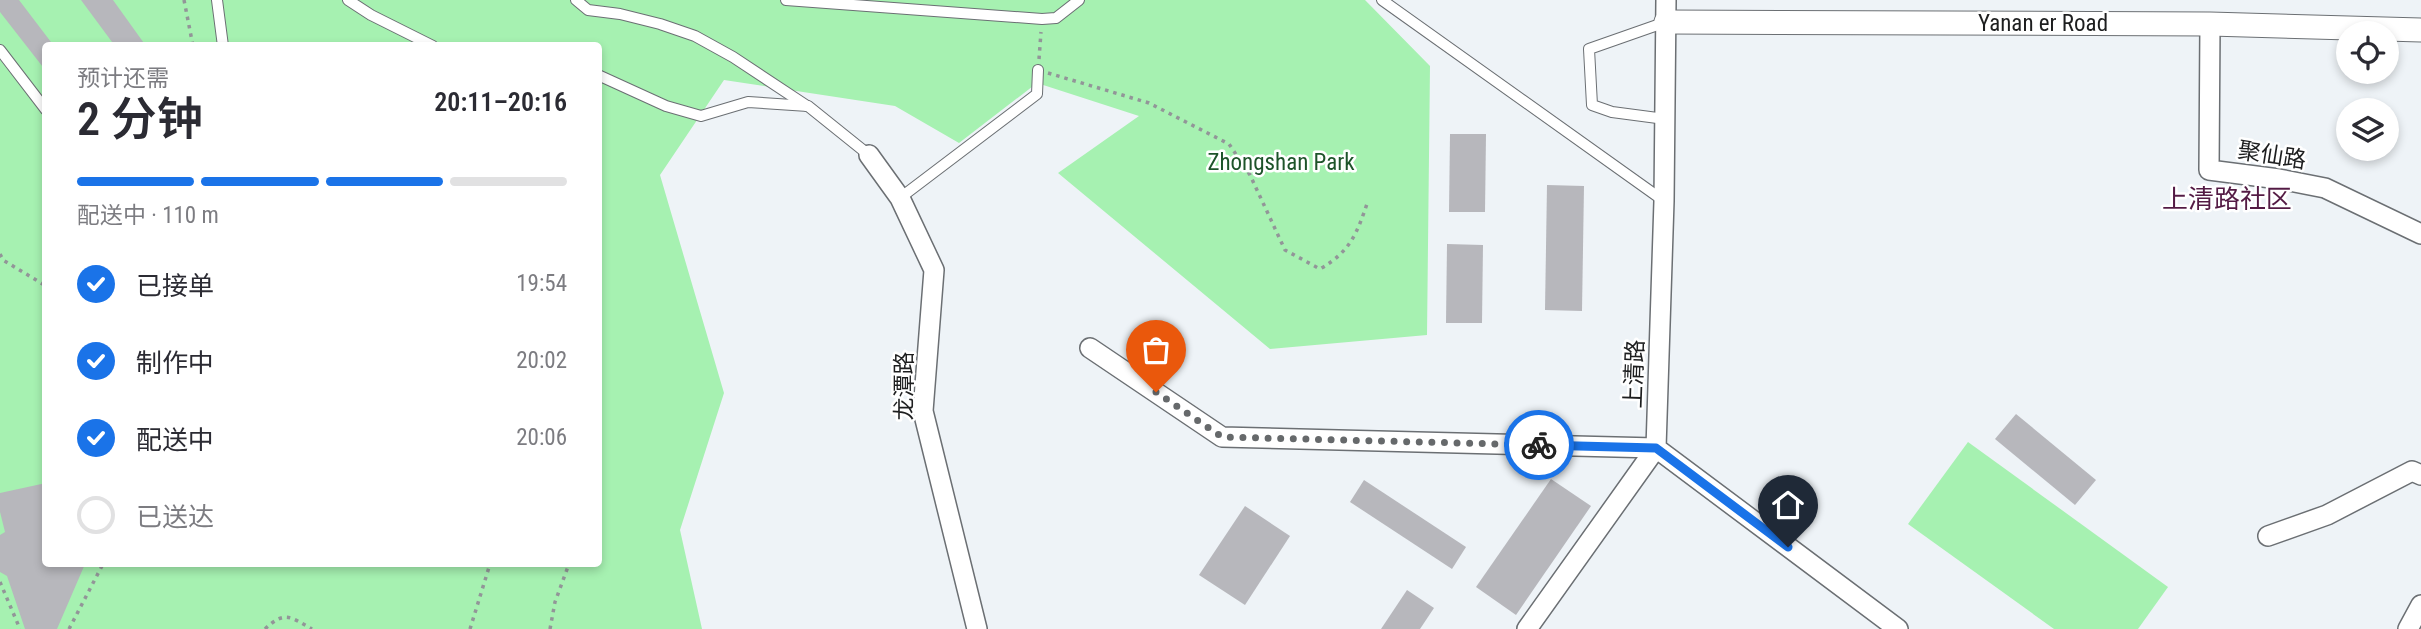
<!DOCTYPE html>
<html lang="zh">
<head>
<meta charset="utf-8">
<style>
  :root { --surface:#fff; --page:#f7f7f7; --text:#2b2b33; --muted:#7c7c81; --line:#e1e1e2; --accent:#1a73e8 }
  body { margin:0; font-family:"Roboto Condensed","Noto Sans SC",sans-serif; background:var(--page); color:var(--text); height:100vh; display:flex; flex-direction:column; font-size:26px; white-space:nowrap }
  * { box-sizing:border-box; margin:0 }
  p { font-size:23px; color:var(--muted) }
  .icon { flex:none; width:38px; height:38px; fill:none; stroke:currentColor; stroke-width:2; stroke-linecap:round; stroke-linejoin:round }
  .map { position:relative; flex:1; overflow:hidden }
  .details { position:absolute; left:42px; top:42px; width:560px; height:525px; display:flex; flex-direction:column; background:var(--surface); border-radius:7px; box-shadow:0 4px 10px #0003 }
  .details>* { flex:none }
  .buttons { position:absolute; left:2336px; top:21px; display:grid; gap:14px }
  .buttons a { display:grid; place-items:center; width:63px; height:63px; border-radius:50%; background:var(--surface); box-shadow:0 4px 10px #0003; font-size:35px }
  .pin { position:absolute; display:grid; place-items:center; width:60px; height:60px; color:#fff; margin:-72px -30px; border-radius:50% 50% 50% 0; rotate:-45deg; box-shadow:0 0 7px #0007 }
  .pin .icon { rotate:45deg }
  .courier { position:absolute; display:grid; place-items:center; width:70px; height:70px; margin:-35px; border:5px solid #1a73e8; border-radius:50%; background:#fff; color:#222; box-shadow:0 2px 9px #0007 }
  .head em { font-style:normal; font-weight:600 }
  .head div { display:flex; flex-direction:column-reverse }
  .head { display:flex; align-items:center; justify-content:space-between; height:119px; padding:0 35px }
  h1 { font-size:46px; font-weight:600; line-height:52px }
  .bar { display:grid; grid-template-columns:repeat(4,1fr); gap:10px 7px; align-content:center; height:84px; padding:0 35px }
  .bar i { height:9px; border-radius:5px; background:var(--line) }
  .bar .current { background:var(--accent) }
  .bar p { grid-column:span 4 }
  ol { padding:0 35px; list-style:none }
  li { display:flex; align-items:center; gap:21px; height:77px }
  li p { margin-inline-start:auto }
  li .icon { padding:7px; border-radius:50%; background:var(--accent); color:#fff; stroke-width:4 }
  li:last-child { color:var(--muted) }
  li i { width:38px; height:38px; border:4px solid var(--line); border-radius:50% }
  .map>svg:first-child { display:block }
  .green { fill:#a6f1b1; fill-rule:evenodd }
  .building { fill:#b7b7bc }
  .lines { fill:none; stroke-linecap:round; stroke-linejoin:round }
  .service-casing { stroke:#6b6f73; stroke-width:12 }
  .minor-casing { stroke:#6b6f73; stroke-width:22 }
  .tertiary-casing { stroke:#6b6f73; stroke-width:25 }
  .path { stroke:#929598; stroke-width:3.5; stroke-dasharray:3.5 5; stroke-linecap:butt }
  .service { stroke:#fff; stroke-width:10 }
  .minor { stroke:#fff; stroke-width:19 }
  .tertiary { stroke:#fff; stroke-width:23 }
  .done { stroke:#66696b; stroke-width:7; stroke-dasharray:0 12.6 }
  .route { stroke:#1a73e8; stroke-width:9 }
  .labels { text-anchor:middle; stroke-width:5; stroke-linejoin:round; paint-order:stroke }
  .street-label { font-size:23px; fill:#1d1e1f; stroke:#fff }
  .park-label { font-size:23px; fill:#1e542a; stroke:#fff }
  .quarter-label { font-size:26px; fill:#531a44; stroke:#fff }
</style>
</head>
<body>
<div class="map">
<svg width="2421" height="629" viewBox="0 0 2421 629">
  <rect width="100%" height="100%" fill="#eef3f7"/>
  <g class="green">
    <path d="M0 0H1365L1430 66 1427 335 1270 349 1058 173 1139 116 1037 83 959 143 895 106 724 80 660 175 724 393 680 530 702 629H0ZM46 46H598V564H46Z"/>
    <polygon points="1968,442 2168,587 2138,629 2054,629 1908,524"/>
  </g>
  <g class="building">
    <polygon points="0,0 19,0 54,46 46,46 46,71 0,12"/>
    <polygon points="81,0 113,0 146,46 115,46"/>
    <polygon points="1450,134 1486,134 1485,212 1449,212"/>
    <polygon points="1547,185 1584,186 1582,311 1545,310"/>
    <polygon points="1447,244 1483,245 1482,323 1446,323"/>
    <polygon points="2016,414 2096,480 2075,505 1995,439"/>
    <polygon points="1551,479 1591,506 1516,615 1476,587"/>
    <polygon points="1364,480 1466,547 1452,569 1350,502"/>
    <polygon points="46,483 46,564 85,564 57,629 25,629 7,576 0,572 0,535 5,532 0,512 0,493"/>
    <polygon points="1245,506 1290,536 1245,605 1199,575"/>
    <polygon points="1407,590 1434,608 1420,629 1381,629"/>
  </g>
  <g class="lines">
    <defs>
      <g id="service">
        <polyline points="217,0 223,46"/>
        <polyline points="348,0 371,15 433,46"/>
        <polyline points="576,0 588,10 620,14 660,24 695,36 733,57 807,106"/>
        <polyline points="786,0 1042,19 1056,18 1079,0"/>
        <polyline points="1382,0 1664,201"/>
        <polyline points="0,50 46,110"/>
        <polyline points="598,75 666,106 701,116 748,102 808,106 869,155"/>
        <polyline points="1665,119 1612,112 1592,105 1589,49 1666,22"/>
        <polyline points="900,198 1037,94 1038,70"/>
      </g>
      <g id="minor">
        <polyline points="1666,0 1664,201 1656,448 1898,629"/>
        <polyline points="2210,24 2209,170 2279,179 2325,188 2421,234"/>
        <polyline points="869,155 900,198 934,270 923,411 977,629"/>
        <polyline points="1090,348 1222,437 1656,448"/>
        <polyline points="2268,536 2327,515 2412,471 2421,475"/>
        <polyline points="1527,629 1656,448"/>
        <polyline points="2408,629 2421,605"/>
      </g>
      <polyline id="tertiary" points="1666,22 2210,24 2421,30"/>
    </defs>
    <use href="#service" class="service-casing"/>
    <use href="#minor" class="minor-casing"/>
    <use href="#tertiary" class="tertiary-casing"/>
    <g class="path">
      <polyline points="184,0 193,46"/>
      <polyline points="1039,59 1041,32"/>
      <path d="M1048 73 1149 103 1229 144 1250 175 1285 250 1320 269C1351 251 1357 233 1368 201"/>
      <polyline points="0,254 3,260 46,286"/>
      <polyline points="0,582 20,629"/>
      <polyline points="69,629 103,564"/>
      <path d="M265 629C285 610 290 617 312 629"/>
      <polyline points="470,629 490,564"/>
      <polyline points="550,629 555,602 569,564"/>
    </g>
    <use href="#service" class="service"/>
    <use href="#minor" class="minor"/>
    <use href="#tertiary" class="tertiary"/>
  </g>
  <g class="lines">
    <polyline class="done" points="1156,392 1222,437 1539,445"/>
    <polyline class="route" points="1539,445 1656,448 1788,547"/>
  </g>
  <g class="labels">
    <g class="street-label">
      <text x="2043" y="31">Yanan er Road</text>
      <text transform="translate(2272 155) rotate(9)" y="8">聚仙路</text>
      <text transform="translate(1634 374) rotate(-88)" y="8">上清路</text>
      <text transform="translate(904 386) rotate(-90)" y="8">龙潭路</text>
    </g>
    <g class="park-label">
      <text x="1281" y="170">Zhongshan Park</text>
    </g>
    <g class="quarter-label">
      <text x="2227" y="208">上清路社区</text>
    </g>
  </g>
</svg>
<div class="buttons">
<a><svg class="icon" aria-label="locate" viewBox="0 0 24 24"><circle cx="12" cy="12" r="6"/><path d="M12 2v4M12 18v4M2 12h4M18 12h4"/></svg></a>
<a><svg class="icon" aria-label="layers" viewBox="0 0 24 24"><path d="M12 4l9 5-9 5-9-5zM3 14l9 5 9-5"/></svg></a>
</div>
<div class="pin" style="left:1156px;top:392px;background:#ea580c"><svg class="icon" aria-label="bag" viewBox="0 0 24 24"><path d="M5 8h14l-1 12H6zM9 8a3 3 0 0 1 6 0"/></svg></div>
<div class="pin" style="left:1788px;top:547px;background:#1f2937"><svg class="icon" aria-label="home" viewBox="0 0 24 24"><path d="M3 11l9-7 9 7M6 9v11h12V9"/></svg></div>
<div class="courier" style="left:1539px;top:445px"><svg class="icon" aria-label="bike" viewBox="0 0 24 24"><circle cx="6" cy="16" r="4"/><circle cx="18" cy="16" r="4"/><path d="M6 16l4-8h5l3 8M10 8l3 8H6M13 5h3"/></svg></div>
<section class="details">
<div class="head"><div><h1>2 分钟</h1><p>预计还需</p></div><em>20:11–20:16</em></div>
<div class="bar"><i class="current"></i><i class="current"></i><i class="current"></i><i></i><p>配送中 · 110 m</p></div>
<ol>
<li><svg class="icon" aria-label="check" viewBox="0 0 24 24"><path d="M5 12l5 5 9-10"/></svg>已接单<p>19:54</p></li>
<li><svg class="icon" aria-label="check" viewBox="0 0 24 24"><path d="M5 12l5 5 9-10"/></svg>制作中<p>20:02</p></li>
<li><svg class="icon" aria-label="check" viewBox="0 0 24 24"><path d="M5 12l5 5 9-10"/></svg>配送中<p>20:06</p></li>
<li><i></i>已送达</li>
</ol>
</section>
</div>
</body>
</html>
